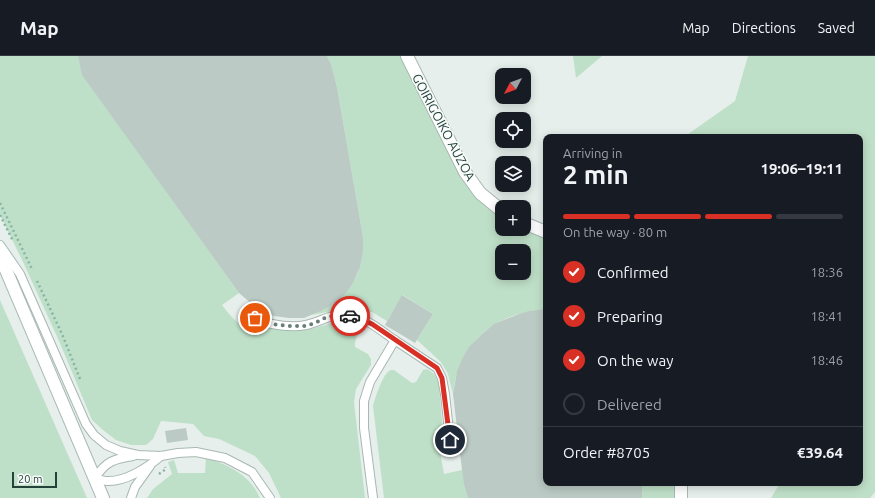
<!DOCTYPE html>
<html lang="en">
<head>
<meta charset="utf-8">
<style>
  :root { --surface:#171b24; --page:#20242c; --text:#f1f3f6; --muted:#9ea1a6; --line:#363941; --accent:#d93025 }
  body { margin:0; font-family:Ubuntu,sans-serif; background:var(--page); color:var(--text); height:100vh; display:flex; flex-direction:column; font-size:15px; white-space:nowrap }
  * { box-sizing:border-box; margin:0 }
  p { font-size:13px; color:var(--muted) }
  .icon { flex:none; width:22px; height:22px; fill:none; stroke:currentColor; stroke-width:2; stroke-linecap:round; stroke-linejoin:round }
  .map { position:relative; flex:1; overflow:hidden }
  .details { position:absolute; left:543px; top:78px; width:320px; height:352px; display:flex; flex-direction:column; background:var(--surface); border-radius:8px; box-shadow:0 2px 10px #0003 }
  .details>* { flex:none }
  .needle { width:26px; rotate:229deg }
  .fabs { position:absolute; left:495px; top:12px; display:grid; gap:8px }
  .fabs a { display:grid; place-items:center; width:36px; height:36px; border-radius:8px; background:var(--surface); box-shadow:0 2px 10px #0003; font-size:20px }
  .scale { position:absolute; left:12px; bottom:10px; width:45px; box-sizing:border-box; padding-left:4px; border:2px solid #24423a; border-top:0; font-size:11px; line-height:14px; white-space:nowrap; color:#24423a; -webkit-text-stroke:3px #f7fbf9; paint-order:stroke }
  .pin { position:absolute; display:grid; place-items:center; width:34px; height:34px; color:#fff; margin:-17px; border:2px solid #fff; border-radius:50%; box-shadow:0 1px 4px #0007 }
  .courier { position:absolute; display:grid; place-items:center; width:40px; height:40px; margin:-20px; border:3px solid #d93025; border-radius:50%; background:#fff; color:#222; box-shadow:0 1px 5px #0007 }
  .summary em { font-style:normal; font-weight:700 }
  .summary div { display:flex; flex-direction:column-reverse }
  .summary { display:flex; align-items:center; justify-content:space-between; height:68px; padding:0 20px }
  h1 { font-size:26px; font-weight:700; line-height:30px }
  .bar { display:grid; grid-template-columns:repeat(4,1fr); gap:6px 4px; align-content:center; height:48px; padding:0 20px }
  .bar i { height:5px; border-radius:3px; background:var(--line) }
  .bar .on { background:var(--accent) }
  .bar p { grid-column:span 4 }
  .line { display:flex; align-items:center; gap:10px; padding:0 20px; border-top:1px solid var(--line) }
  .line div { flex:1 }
  ol { padding:0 20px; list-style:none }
  li { display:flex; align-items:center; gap:12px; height:44px }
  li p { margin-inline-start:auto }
  li .icon { padding:4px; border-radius:50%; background:var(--accent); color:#fff; stroke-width:4 }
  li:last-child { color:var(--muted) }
  li i { width:22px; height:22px; border:2px solid var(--line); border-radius:50% }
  header { display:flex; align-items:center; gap:24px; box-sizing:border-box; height:56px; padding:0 20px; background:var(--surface); border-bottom:1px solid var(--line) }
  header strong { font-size:19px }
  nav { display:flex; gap:22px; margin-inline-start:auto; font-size:14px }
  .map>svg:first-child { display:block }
  .green { fill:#bfe0c8; fill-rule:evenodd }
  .building { fill:#bbcac4 }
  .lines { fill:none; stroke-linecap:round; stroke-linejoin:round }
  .service-casing { stroke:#a8b8b2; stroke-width:10 }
  .minor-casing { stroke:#a8b8b2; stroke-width:14 }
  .tertiary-casing { stroke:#a8b8b2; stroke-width:14 }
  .path { stroke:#86b3a5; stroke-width:2.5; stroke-dasharray:2 3; stroke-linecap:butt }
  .service { stroke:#fff; stroke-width:8 }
  .minor { stroke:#fff; stroke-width:12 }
  .tertiary { stroke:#fff; stroke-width:12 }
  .done { stroke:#687f78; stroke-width:4; stroke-dasharray:0 7.2 }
  .route { stroke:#d93025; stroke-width:5 }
  .labels { text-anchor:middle; stroke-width:3; stroke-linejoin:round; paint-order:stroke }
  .street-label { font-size:13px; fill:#24423a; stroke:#f7fbf9 }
</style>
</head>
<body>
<header>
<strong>Map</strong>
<nav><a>Map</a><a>Directions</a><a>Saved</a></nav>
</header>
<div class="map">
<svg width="875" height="442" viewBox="0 0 875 442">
  <rect width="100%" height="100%" fill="#e6efeb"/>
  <g class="green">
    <path d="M0 0H78L83 19 239 237 222 249 229 258 238 267 251 274C254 272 258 269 262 269 273 270 284 275 295 275 304 275 320 271 328 268 336 265 347 261 355 266 364 272 354 281 355 291L368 298 371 303V309L356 333 354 346 365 442H281L269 417 255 400 219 383 204 380 193 368 161 365 153 383 146 389H131L116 384 103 374 92 364 59 285 23 206 0 159Z"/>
    <path d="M327 0H407L465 116 502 155V173H524L546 176V254C506 255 472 276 458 314 455 321 454 330 453 338L448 318 441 306 417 284 433 258 403 239 387 265 372 256 358 254 342 253 312 259C348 243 364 221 363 181L337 31 331 8ZM502 195H524V217H502Z"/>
    <polygon points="573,0 602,0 576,22"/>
    <polygon points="748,0 875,0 875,436 870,442 771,442 780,427 860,427 860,81 684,81 735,45"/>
    <polygon points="0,244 87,442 0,442"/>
    <path d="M427 313C434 317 437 321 439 329L443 377 437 379 444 418 462 414 468 442H384L373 350C375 342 382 321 388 316 390 314 390 314 394 314L412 327 416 326 423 314Z"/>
    <path d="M206 401C228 410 250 418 260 442H147L153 433 172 418 168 406 174 404 178 417H205Z"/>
    <rect x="642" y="427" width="39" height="15"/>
  </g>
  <g class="building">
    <polygon points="78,0 327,0 331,8 337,31 363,181 363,196 360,211 353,227 347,236 340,243 332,249 321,255 304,262 289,262 274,260 259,254 239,237 82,19"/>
    <polygon points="402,239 433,258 415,287 385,269"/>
    <polygon points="546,253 546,427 642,427 642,442 468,442 464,428 462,414 453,338 457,315 463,301 469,291 481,279 494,268 519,258 529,255"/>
    <polygon points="186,372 188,384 167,387 165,375"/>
  </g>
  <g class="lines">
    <defs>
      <g id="service">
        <polyline points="0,189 20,218 86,368 94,379 106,389 120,395 138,399 161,400 178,397 196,396 225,402 252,416 270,442"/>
        <path d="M255 262C261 264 267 267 272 268 282 270 297 271 306 269 321 266 331 257 347 259 366 261 381 275 396 285 410 294 423 303 437 312L442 322 445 338 450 384"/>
        <path d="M133 400C114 403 106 405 95 422 99 423 103 425 107 425 125 426 147 412 161 400"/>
        <polyline points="131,442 135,431 150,410"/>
        <polyline points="373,442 364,372 364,345 370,326 395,284"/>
      </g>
      <g id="minor">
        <polyline points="407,0 465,116 480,137 502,155"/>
        <polyline points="524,167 546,176"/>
        <polyline points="681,442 681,427"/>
      </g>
      <polyline id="tertiary" points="0,200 103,442"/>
    </defs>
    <use href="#service" class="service-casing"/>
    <use href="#minor" class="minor-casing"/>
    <use href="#tertiary" class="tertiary-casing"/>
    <g class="path">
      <polyline points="0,147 32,213"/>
      <polyline points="0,159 13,185"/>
      <polyline points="37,225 62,278 80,323"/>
      <polyline points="159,418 166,413 165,411"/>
    </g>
    <use href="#service" class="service"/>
    <use href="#minor" class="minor"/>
    <use href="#tertiary" class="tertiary"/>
  </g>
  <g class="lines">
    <polyline class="done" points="255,262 272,268 289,270 305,270 315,267 325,262 336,259 350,260"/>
    <polyline class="route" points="350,260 354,260 372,268 437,312 442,322 450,384"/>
  </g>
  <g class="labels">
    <g class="street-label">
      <text transform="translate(444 71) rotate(62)" y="5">GOIRIGOIKO AUZOA</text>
    </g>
  </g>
</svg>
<div class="fabs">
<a><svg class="needle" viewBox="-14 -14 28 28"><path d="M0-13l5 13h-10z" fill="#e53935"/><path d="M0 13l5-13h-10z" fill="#9ea1a6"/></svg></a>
<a><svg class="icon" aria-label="locate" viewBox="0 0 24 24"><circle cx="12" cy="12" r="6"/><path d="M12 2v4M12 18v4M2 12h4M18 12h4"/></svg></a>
<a><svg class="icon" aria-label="layers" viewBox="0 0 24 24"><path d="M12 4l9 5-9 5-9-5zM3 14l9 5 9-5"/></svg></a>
<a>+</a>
<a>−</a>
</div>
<div class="scale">20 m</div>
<div class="pin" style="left:255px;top:262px;background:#ea580c"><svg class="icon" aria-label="bag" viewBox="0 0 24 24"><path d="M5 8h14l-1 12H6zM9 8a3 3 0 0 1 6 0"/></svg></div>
<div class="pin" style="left:450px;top:384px;background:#1f2937"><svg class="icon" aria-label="home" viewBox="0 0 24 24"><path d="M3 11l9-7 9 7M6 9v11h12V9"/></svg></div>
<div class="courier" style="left:350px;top:260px"><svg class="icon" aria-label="car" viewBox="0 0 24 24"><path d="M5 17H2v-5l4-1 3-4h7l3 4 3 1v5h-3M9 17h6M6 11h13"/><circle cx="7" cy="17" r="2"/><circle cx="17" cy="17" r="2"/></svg></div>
<section class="details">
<div class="summary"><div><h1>2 min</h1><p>Arriving in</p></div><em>19:06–19:11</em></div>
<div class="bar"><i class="on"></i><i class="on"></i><i class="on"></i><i></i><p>On the way · 80 m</p></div>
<ol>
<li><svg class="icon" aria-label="check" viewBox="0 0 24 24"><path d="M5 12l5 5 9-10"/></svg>Confirmed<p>18:36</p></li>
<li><svg class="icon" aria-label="check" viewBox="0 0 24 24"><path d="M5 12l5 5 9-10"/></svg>Preparing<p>18:41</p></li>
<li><svg class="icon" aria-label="check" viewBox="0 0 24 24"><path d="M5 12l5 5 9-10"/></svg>On the way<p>18:46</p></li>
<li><i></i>Delivered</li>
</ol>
<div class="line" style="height:52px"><div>Order #8705</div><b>€39.64</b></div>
</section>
</div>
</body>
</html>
